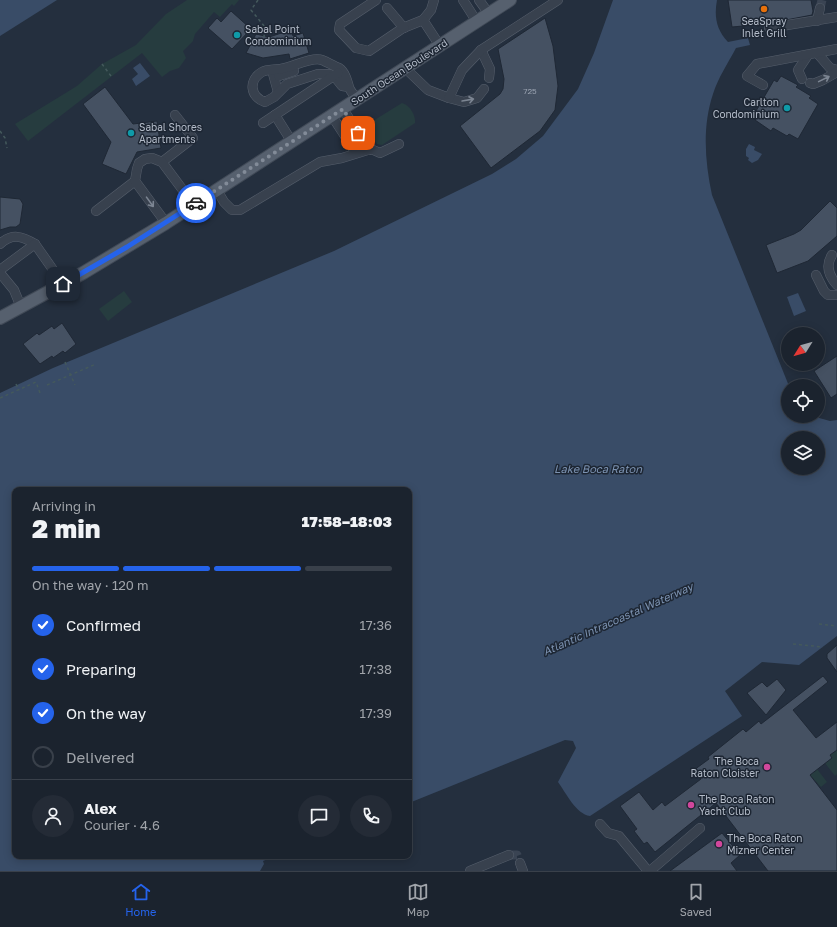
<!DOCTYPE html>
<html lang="en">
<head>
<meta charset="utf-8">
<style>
  :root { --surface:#1b232e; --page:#242b36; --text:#f1f3f6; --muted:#a0a4aa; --line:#39404a; --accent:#2563eb }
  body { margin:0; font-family:"Golos Text",sans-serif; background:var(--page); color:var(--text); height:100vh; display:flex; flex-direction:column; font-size:15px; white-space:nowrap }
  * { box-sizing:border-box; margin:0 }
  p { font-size:13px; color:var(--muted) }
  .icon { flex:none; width:22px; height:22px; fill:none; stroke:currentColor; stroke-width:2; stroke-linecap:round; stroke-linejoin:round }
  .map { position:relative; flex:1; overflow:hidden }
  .sheet { position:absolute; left:12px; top:487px; width:400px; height:372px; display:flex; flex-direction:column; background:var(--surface); border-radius:8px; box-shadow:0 2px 10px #0003,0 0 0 1px var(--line) }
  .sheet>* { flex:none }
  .needle { width:26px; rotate:233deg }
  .tools { position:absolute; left:781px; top:327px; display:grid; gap:8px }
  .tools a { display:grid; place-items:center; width:44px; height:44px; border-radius:50%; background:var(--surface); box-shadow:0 2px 10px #0003,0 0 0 1px var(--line); font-size:20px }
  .pin { position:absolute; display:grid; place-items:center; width:34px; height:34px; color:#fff; margin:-17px; border-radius:8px; box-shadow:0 2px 6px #0006 }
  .courier { position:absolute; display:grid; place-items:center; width:40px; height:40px; margin:-20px; border:3px solid #2563eb; border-radius:50%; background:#fff; color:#222; box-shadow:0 1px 5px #0007 }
  .head em { font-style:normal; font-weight:800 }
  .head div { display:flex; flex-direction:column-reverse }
  .head { display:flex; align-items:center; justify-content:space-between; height:68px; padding:0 20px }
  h1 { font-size:26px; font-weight:800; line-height:30px }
  .bar { display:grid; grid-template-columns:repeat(4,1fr); gap:6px 4px; align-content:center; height:48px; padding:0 20px }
  .bar i { height:5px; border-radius:3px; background:var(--line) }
  .bar .selected { background:var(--accent) }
  .bar p { grid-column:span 4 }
  .line { display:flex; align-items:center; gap:10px; padding:0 20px; border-top:1px solid var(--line) }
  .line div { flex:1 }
  .round { display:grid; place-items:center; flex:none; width:42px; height:42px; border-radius:21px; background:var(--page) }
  ol { padding:0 20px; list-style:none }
  li { display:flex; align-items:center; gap:12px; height:44px }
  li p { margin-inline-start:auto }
  li .icon { padding:4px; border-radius:50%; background:var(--accent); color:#fff; stroke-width:4 }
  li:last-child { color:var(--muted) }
  li i { width:22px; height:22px; border:2px solid var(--line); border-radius:50% }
  .menu { display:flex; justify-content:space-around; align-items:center; height:56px; border-top:1px solid var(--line); background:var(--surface); font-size:11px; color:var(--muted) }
  .menu a { display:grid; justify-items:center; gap:2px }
  .menu .selected { color:var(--accent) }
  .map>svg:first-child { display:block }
  .green { fill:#263c3f }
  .water { fill:#394c67; fill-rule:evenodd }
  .building { fill:#455162; stroke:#1f2835 }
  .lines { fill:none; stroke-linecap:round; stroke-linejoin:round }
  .minor-tunnel { stroke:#3a4453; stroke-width:9; stroke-dasharray:9 4.5; stroke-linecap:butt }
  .minor-casing { stroke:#565f6c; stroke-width:10 }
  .major-casing { stroke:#414a57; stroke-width:14 }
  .path { stroke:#44595c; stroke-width:1.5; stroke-dasharray:3 3; stroke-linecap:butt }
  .minor { stroke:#38414e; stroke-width:9 }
  .major { stroke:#56606e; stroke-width:12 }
  .oneway { stroke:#7c8592 }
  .done { stroke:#828b98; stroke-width:4; stroke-dasharray:0 7.2 }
  .route { stroke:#2563eb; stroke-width:5 }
  .food-dot { fill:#e8710a; stroke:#1d2633; stroke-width:1.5 }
  .culture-dot { fill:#0f9aa8; stroke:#1d2633; stroke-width:1.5 }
  .hotel-dot { fill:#d1479c; stroke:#1d2633; stroke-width:1.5 }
  .labels { text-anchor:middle; stroke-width:3; stroke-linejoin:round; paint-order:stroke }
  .number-label { font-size:8px; fill:#98a1af }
  .poi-label { font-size:10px; fill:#b4bcc9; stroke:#1d2633; text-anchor:start }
  .street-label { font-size:10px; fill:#b4bcc9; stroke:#1d2633 }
  .water-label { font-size:11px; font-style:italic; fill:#7c92b1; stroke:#1d2633 }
</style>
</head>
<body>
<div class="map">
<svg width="837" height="871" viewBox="0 0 837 871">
  <rect width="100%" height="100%" fill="#242f3e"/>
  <g class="green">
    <polygon points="187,0 239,0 234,6 232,4 220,17 214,12 195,34 193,41 183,51 186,58 179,68 170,71 162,77 142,53 28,141 15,124 77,86 102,64 136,45 166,14"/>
    <path d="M402 103C410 105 416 116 415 123L382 145 377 144 368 129V124Z"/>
    <polygon points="124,291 132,302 108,321 99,309"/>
    <polygon points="837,750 837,774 835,776 825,763 830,755"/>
    <polygon points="817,769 827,782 821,787 810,775"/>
  </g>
  <g class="water">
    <polygon points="0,0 57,0 0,36"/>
    <path d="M613 0H717C714 16 716 29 728 42L748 38 750 45 736 48C728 63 718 78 713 94 702 127 705 162 712 195L789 386H788V416H812L830 421 837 420V636L799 665 762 662 725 691 742 716 590 816C576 814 566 793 558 782L576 748 573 741 565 740 409 803V490H15V856H275L263 861 264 864 260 871H0V393L53 368 334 251 492 174 516 159 543 136 578 89 594 53ZM788 438H818V468H788Z"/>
    <polygon points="140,63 150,76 136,86 132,79 138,74 133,68"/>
    <polygon points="749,144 755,147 754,150 762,154 758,160 752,163 748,160 749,158 746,156 746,149"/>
    <polygon points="798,293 806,311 794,316 787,297"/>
  </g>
  <g class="building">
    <polygon points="728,0 811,0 813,11 812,15 765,24 732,27"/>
    <polygon points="231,11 251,29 232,49 208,28 217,18 221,22"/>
    <polygon points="545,18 553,46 558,86 555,110 540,131 491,168 460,126 500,94 503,89 504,79 498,49"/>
    <polygon points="291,30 293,36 303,33 309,53 290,59 289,54 263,58 246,53 256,34 269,37"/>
    <polygon points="781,76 798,85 796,87 811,96 809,98 818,104 798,139 789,134 787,136 773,128 771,131 755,120 759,114 756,111 774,80 777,82"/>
    <polygon points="105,87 133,124 157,121 161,148 137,152 126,174 102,164 111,142 83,104"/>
    <polygon points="0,197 20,199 23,204 20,224 16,227 10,227 0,230"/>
    <polygon points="830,201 837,208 837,236 808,261 777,273 766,245 794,234 801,230"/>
    <polygon points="62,323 76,344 65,353 63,351 53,358 52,356 40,364 23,344 37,333 39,335 52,326 54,329"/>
    <polygon points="837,356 837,394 831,398 814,371"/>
    <polygon points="837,645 837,672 827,658 827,654"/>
    <polygon points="823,676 828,682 793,710 816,738 837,722 837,750 830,755 832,758 810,775 837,810 837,871 768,871 716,803 655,852 647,842 644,844 634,831 637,829 620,806 639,792 653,810 662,802 665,806 701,779 694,770 709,759 708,757 743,729 746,732 759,721 761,724"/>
    <polygon points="777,679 786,690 766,715 747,693 762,682 767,687"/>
    <polygon points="722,833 740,855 731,863 737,871 670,871"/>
  </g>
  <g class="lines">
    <g class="minor-tunnel">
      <polyline points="820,8 822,0"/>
      <polyline points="509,855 517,855 520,863"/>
    </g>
    <defs>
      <g id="minor">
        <polyline points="376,0 340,24 339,30 356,48 369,51 403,28 423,20 431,10 434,0"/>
        <polyline points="463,0 477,22"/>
        <polyline points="479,0 489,14"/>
        <polyline points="387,8 404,28"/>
        <polyline points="423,20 440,46"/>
        <polyline points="817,21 820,8"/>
        <polyline points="769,28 837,17"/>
        <polyline points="481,50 490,69 489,78"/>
        <polyline points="818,54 830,68 837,70"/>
        <polyline points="405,68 428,90 449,98 464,102 477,98 484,89"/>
        <polyline points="272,70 278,92"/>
        <polyline points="279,76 294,71"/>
        <polyline points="802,79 798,70 808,55"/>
        <polyline points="810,83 813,84 823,80 837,72"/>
        <polyline points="763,85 747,76 757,64 837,49"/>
        <path d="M349 87 342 86 334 76 329 74H318L287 84 274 97 265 102C250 97 248 80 262 72 267 69 274 70 280 69 291 68 312 56 322 60 327 62 334 66 339 68 345 72 347 80 349 87 350 91 355 96 357 99"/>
        <polyline points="449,98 462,70 481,50 558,0"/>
        <polyline points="343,109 369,150"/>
        <polyline points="275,115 292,142"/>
        <polyline points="332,116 356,153"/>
        <polyline points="263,123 338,73"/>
        <polyline points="162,162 193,138 175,115"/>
        <polyline points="217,190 224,202 232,210 240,210 320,162 342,158 371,149 380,153 399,144"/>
        <polyline points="96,211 135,181"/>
        <polyline points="166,223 135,181 137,169 139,163 145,159 152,158 162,162 194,205"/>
        <path d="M0 244C12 233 22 236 35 244"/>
        <path d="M832 255C825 266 829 276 837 285"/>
        <polyline points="0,270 35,244 63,284"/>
        <polyline points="0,273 14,290 21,307"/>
        <polyline points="816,275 824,291 828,295 837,295"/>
        <polyline points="600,824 608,833 619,836 648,871"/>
        <polyline points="520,863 523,871"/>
        <polyline points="470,871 509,855"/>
        <polyline points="650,871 700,828"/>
      </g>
      <polyline id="major" points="0,318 83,273 166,223 510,0"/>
    </defs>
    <use href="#minor" class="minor-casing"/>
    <use href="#major" class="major-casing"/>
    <g class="path">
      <polyline points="258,0 251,10 265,27 264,37"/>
      <polyline points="102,64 111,76"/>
      <polyline points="0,131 5,138 7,148"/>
      <polyline points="65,362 75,385"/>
      <polyline points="16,384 19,390"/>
      <polyline points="47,385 96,364"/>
      <polyline points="0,398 36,382 40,393"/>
      <polyline points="819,624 837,626"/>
      <polyline points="793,644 823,647"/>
    </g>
    <use href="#minor" class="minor"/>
    <use href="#major" class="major"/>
  </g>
  <defs><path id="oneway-shaft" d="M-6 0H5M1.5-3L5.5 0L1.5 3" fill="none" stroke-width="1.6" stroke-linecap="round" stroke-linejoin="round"/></defs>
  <g class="oneway">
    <use href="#oneway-shaft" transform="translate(824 79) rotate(-26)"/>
    <use href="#oneway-shaft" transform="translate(468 100) rotate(-10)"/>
    <use href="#oneway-shaft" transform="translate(150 202) rotate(54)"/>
  </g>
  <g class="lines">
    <polyline class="done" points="196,203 343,109 358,133"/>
    <polyline class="route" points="63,284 127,247 196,203"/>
  </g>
  <circle class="food-dot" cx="764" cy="9" r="4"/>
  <g class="culture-dot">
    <circle cx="237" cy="35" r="4"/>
    <circle cx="787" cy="108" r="4"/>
    <circle cx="131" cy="133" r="4"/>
  </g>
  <g class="hotel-dot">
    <circle cx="767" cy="767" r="4"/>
    <circle cx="691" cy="805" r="4"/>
    <circle cx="719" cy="844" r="4"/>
  </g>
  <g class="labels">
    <g class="number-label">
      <text x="530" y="94">725</text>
    </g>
    <g class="poi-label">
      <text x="764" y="25" text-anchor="middle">SeaSpray<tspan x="764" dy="12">Inlet Grill</tspan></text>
      <text x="245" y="33">Sabal Point<tspan x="245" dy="12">Condominium</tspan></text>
      <text x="779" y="106" text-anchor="end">Carlton<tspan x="779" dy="12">Condominium</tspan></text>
      <text x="139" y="131">Sabal Shores<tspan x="139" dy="12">Apartments</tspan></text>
      <text x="759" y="765" text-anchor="end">The Boca<tspan x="759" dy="12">Raton Cloister</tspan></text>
      <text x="699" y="803">The Boca Raton<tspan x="699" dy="12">Yacht Club</tspan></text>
      <text x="727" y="842">The Boca Raton<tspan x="727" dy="12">Mizner Center</tspan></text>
    </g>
    <g class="street-label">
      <text transform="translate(399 72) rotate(-33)" y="4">South Ocean Boulevard</text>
    </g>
    <g class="water-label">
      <text x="598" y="473">Lake Boca Raton</text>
      <text transform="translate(618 619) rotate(-24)" y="4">Atlantic Intracoastal Waterway</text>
    </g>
  </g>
</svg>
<div class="tools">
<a><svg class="needle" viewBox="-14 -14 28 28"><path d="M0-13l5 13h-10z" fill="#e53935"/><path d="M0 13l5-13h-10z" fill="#a0a4aa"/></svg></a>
<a><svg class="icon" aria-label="locate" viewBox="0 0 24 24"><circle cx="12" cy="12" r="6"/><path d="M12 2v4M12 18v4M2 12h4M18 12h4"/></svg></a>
<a><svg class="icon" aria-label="layers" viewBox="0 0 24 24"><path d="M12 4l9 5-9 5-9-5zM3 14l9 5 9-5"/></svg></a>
</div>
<div class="pin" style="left:358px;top:133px;background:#ea580c"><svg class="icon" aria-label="bag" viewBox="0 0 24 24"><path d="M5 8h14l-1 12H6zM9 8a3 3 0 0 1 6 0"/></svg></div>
<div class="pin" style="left:63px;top:284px;background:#1f2937"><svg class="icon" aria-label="home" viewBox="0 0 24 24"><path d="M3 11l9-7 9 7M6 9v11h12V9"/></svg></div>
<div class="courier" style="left:196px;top:203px"><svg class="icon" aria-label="car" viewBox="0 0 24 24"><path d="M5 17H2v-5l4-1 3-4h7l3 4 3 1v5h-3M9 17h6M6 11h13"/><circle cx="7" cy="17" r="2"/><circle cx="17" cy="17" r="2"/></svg></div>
<section class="sheet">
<div class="head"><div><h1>2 min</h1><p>Arriving in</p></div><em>17:58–18:03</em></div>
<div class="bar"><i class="selected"></i><i class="selected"></i><i class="selected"></i><i></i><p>On the way · 120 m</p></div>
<ol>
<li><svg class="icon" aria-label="check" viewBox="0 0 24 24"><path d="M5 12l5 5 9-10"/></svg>Confirmed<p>17:36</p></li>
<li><svg class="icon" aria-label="check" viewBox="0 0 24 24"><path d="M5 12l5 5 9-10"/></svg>Preparing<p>17:38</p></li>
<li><svg class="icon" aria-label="check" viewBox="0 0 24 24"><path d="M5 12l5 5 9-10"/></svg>On the way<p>17:39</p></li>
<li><i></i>Delivered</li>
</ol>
<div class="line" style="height:72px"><a class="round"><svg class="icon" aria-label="person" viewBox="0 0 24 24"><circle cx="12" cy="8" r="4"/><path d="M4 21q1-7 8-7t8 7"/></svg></a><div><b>Alex</b><p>Courier · 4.6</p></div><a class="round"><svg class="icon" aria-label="chat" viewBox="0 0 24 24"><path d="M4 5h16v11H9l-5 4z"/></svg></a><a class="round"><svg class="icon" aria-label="phone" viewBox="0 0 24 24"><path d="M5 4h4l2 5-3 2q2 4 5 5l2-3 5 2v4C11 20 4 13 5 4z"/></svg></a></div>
</section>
</div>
<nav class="menu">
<a class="selected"><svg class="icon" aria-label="home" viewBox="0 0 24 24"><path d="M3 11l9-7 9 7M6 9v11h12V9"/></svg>Home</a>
<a><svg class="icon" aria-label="map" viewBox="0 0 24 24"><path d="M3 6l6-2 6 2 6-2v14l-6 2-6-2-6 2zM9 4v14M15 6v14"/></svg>Map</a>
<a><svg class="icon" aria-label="saved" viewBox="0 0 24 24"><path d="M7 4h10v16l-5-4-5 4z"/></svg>Saved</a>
</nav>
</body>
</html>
